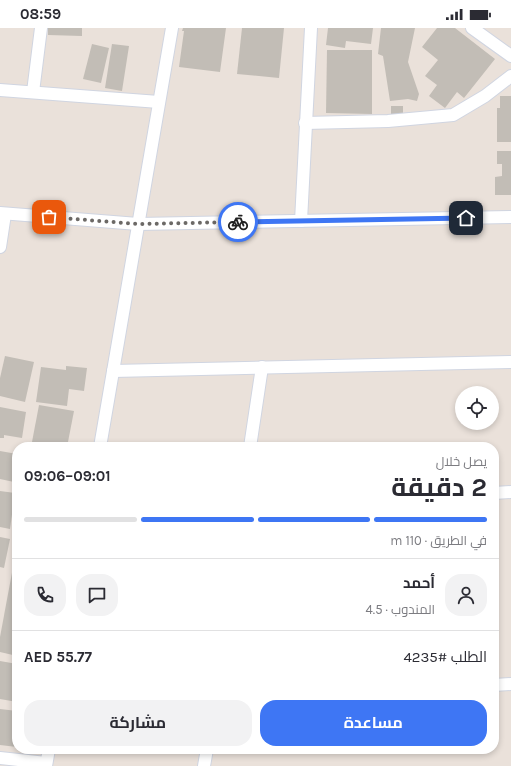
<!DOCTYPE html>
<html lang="ar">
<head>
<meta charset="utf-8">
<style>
  :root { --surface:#fff; --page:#f2f2f3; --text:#2b2b33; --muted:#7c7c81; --line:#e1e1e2; --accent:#3e76f4 }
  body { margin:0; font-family:Karla,Cairo,sans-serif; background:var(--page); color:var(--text); direction:rtl; height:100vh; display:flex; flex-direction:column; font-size:15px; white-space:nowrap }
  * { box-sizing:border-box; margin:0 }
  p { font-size:13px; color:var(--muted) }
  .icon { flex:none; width:22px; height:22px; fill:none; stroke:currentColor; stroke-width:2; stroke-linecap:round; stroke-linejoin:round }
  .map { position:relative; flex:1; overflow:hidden; direction:ltr }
  .sheet { position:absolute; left:12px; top:414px; width:487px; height:312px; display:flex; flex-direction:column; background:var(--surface); border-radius:16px; box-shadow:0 2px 6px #0003; direction:rtl }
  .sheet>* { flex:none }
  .tools { position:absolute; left:455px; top:358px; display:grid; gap:8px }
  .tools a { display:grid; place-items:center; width:44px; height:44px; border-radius:50%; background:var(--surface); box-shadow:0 2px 6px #0003; font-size:20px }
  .pin { position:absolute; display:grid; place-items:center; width:34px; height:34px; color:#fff; margin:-17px; border-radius:8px; box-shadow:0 2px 6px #0006 }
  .courier { position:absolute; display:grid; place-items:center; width:40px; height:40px; margin:-20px; border:3px solid #3e76f4; border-radius:50%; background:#fff; color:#222; box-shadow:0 1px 5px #0007 }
  .headline em { font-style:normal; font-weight:700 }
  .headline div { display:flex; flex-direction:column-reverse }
  .headline { display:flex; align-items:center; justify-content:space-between; height:68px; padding:0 12px }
  h1 { font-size:26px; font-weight:700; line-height:30px }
  .bar { display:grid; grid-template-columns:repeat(4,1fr); gap:6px 4px; align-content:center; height:48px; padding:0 12px }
  .bar i { height:5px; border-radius:3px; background:var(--line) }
  .bar .active { background:var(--accent) }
  .bar p { grid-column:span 4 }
  .line { display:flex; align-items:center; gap:10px; padding:0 12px; border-top:1px solid var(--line) }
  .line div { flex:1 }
  .round { display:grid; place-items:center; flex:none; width:42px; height:42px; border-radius:16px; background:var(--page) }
  .button { display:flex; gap:8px; margin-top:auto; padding:8px 12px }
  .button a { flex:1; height:46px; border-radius:16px; background:var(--accent); color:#fff; font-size:16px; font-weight:700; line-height:46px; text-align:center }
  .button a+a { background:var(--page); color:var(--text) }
  .status { display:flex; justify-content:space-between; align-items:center; height:28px; padding:0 20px; background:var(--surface); direction:ltr }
  .status svg { height:11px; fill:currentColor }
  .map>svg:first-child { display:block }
  .building { fill:#c2bdb6 }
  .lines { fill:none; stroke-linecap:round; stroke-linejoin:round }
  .minor-casing { stroke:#d0d5e1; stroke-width:14 }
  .minor { stroke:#fff; stroke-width:12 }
  .done { stroke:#6c6966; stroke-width:4; stroke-dasharray:0 7.2 }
  .route { stroke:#3e76f4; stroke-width:5 }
</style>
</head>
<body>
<div class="status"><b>08:59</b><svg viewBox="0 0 49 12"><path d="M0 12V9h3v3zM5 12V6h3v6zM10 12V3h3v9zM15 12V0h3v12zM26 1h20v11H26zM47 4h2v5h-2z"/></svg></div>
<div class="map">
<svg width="511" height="738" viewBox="0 0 511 738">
  <rect width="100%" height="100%" fill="#eae1da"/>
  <g class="building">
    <polygon points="48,0 82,0 82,8 48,7"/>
    <polygon points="183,0 226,0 220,44 179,39 184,3 182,3"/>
    <polygon points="242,0 284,0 279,50 237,46"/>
    <polygon points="328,0 373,0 371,16 346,13 345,20 326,17"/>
    <polygon points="381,0 415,0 408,34 419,66 417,73 408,71 390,73 383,28 378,26"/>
    <polygon points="437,0 455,0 495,31 464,70 457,64 445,80 429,68 437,57 425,48 438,32 422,19"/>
    <polygon points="92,16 109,20 101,55 83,51"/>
    <polygon points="112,16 129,18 122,63 105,60"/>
    <polygon points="327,22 372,22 372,86 326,85"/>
    <polygon points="500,68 511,68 511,114 497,114 497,80 500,80"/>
    <rect x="391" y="78" width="12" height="9"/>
    <polygon points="497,123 511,123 511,167 495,167 495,149 502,148 502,136 497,136"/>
    <polygon points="5,328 34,334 25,374 0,368 0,350"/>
    <polygon points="66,338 87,340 84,363 69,361 67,378 36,374 41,339 66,342"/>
    <polygon points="39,377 74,383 67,419 32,414"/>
    <polygon points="0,379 26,384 22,410 4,407 4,410 0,410"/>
    <polygon points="0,423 17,426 17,439 14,454 0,451"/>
    <polygon points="0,463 15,465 10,501 0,499"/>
    <polygon points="0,509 10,511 4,540 0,539"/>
    <polygon points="16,523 17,523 17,628 0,624 0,609"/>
    <polygon points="0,633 17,636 17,674 0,671"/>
    <polygon points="0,681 17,683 17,719 0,717"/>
  </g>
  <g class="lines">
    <defs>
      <g id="minor">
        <polyline points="472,0 511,28"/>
        <polyline points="0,62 159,74"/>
        <polyline points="33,64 41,0"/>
        <polyline points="305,95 388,93 453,87 485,68 511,48"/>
        <polyline points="0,185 138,196 511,189"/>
        <polyline points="301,193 311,0"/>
        <polyline points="0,219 5,186"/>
        <polyline points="113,343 511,334"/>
        <polyline points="100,419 172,0"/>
        <polyline points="250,419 262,339"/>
        <polyline points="494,465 511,464"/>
        <polyline points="494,657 511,656"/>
        <polyline points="0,730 46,735"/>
        <polyline points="46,738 49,721"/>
        <polyline points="204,738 207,721"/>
      </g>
    </defs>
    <use href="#minor" class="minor-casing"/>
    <use href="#minor" class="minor"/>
  </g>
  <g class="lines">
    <polyline class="done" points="49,189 138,196 238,194"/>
    <polyline class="route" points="238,194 466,190"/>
  </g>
</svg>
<div class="tools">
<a><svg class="icon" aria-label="locate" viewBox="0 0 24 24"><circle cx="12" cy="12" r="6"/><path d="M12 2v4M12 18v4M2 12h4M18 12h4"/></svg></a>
</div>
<div class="pin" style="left:49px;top:189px;background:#ea580c"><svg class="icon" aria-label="bag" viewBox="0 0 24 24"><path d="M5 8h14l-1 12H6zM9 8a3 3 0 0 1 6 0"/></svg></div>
<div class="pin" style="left:466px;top:190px;background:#1f2937"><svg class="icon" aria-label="home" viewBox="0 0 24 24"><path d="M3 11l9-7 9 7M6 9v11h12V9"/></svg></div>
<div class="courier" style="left:238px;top:194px"><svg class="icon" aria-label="bike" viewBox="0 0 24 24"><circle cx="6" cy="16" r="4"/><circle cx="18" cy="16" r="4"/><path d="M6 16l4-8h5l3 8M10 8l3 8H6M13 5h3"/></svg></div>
<section class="sheet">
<div class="headline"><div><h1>2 دقيقة</h1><p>يصل خلال</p></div><em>09:01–09:06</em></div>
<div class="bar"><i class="active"></i><i class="active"></i><i class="active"></i><i></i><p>في الطريق · 110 m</p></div>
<div class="line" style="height:72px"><a class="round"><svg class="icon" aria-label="person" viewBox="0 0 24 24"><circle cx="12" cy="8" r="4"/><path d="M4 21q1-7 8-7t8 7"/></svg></a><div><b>أحمد</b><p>المندوب · 4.5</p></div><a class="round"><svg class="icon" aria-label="chat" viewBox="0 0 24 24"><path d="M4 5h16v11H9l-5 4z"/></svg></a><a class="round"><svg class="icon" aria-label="phone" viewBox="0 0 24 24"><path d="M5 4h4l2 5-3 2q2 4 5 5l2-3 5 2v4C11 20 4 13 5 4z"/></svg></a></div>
<div class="line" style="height:52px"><div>الطلب #4235</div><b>AED 55.77</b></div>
<div class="button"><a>مساعدة</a><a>مشاركة</a></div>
</section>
</div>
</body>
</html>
